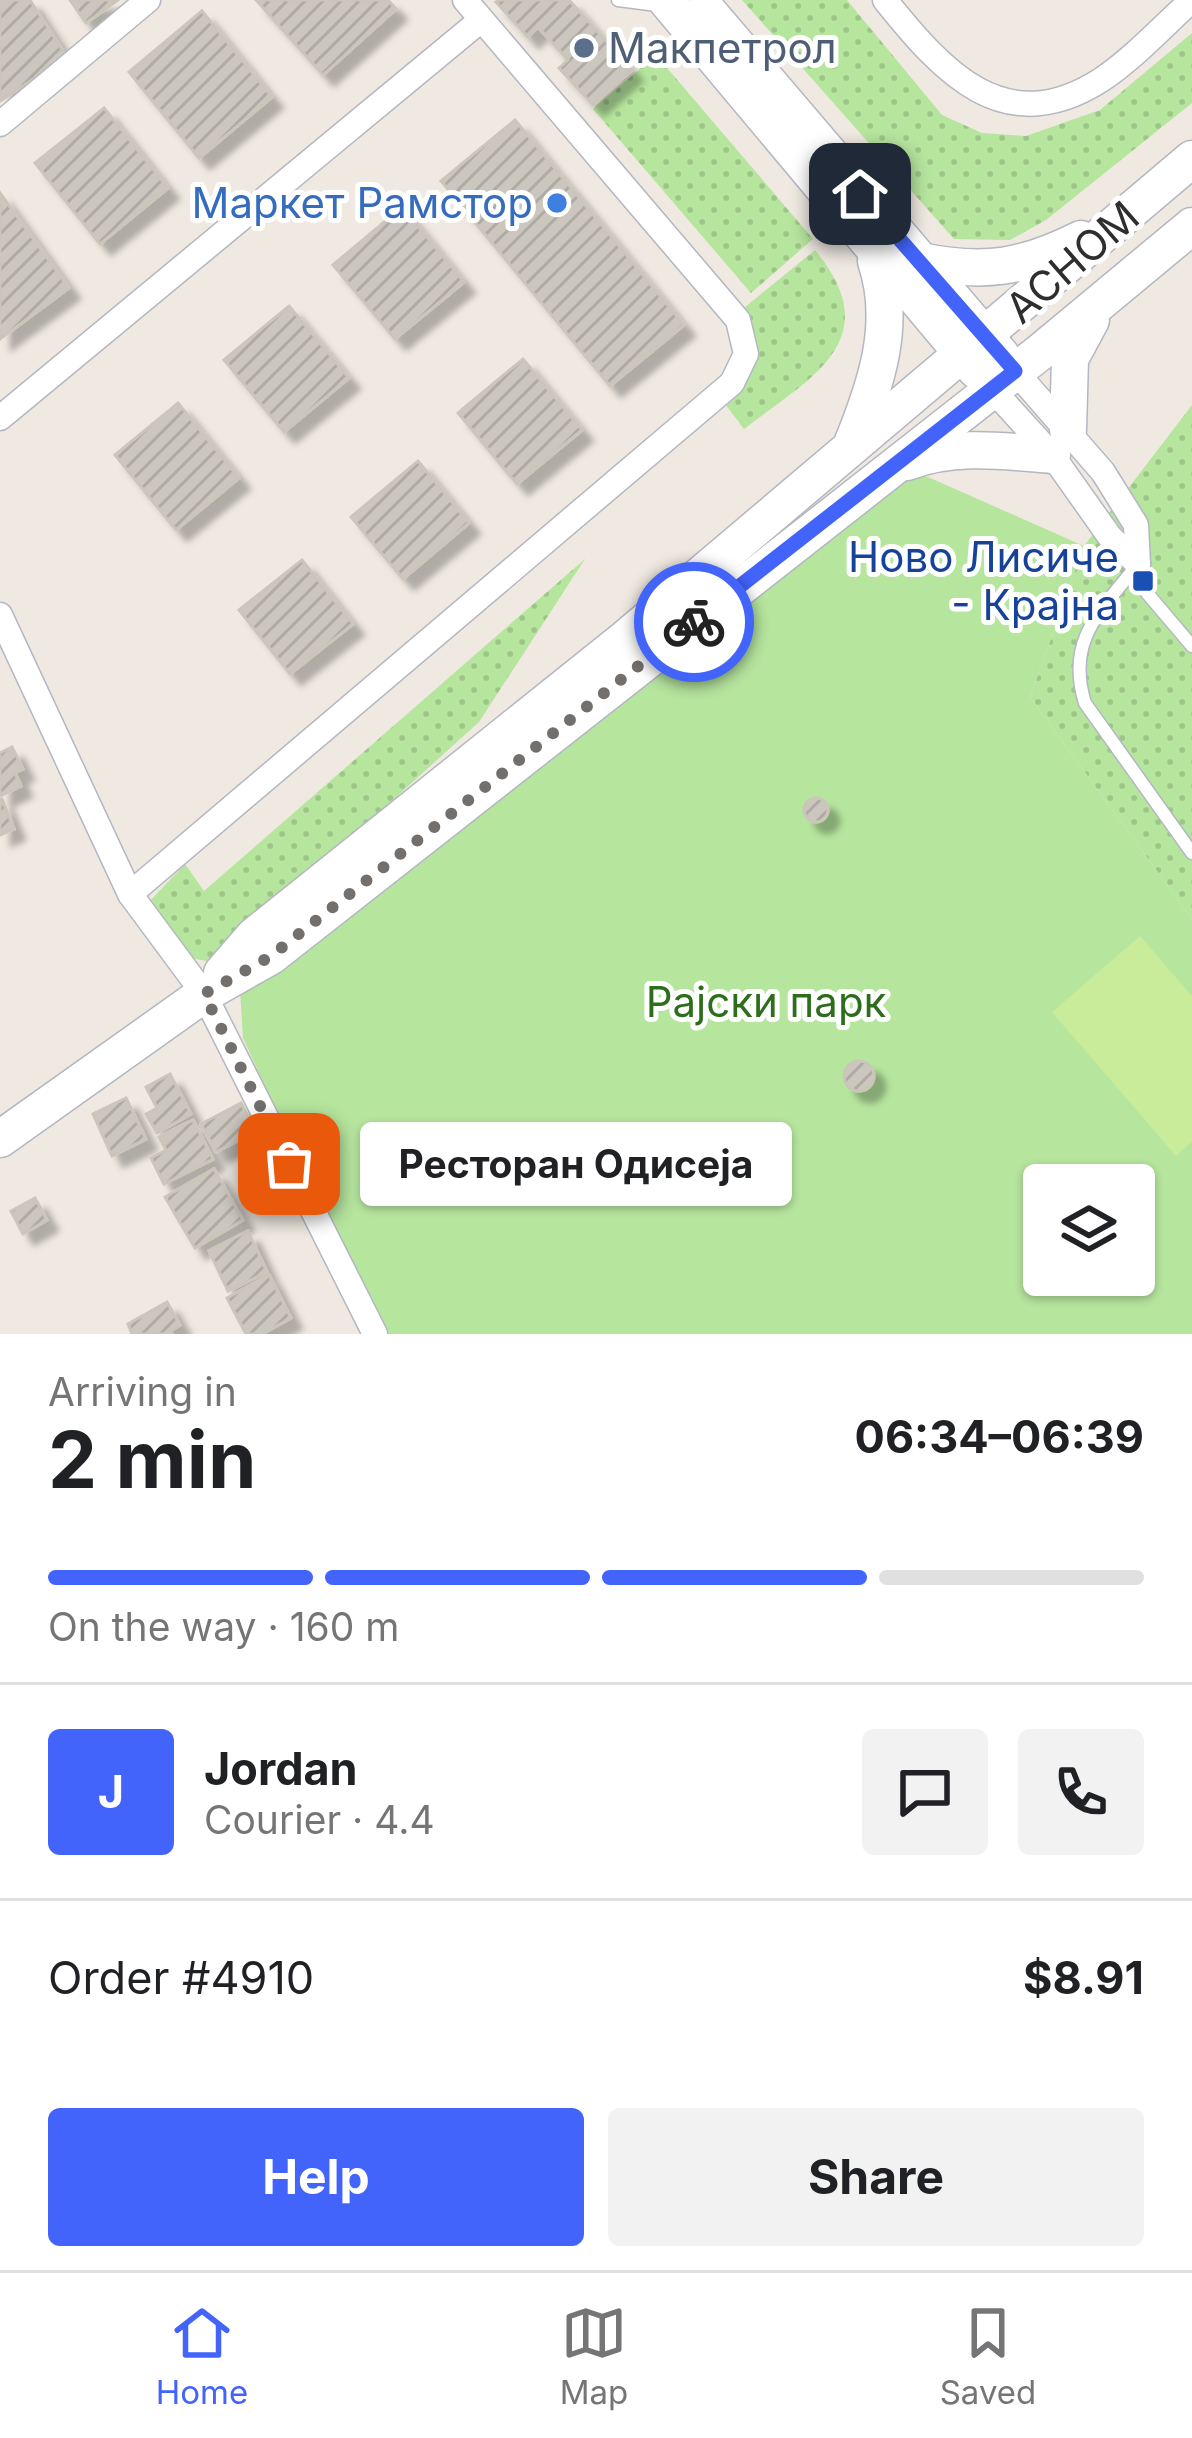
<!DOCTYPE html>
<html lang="en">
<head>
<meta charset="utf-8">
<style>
  :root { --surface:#fff; --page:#f2f2f2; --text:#202124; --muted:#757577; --line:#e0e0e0; --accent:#4264fb }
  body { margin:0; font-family:Inter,sans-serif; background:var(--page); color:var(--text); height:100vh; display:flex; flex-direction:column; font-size:45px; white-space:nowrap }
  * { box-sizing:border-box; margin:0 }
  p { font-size:39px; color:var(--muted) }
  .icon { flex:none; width:66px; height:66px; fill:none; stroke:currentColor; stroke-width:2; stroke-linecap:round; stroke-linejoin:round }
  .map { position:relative; height:1334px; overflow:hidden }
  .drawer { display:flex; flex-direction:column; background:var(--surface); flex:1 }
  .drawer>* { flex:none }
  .buttons { position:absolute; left:1023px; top:1164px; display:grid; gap:24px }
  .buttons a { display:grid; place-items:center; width:132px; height:132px; border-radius:12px; background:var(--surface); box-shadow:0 3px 9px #0004; font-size:60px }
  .pin { position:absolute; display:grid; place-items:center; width:102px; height:102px; color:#fff; margin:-51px; border-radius:24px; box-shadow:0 6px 18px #0006 }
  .courier { position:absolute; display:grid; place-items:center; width:120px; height:120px; margin:-60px; border:9px solid #4264fb; border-radius:50%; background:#fff; color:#222; box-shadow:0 3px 15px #0007 }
  .bubble { position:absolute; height:84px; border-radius:12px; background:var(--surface); box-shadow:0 3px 9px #0004; font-size:39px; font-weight:700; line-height:84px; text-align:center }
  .head em { font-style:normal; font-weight:700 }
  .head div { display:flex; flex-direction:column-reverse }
  .head { display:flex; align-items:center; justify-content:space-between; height:204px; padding:0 48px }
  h1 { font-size:78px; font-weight:700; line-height:90px }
  .bar { display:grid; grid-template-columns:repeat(4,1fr); gap:18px 12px; align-content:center; height:144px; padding:0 48px }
  .bar i { height:15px; border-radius:9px; background:var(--line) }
  .bar .current { background:var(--accent) }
  .bar p { grid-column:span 4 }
  .line { display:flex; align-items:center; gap:30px; padding:0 48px; border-top:3px solid var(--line) }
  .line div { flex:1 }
  .round { display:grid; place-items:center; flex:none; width:126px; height:126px; border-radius:12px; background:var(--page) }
  .button { display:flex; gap:24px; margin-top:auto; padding:24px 48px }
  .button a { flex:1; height:138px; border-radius:12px; background:var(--accent); color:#fff; font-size:48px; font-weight:700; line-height:138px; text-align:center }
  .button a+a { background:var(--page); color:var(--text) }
  .tab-bar { display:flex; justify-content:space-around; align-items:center; height:168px; border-top:3px solid var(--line); background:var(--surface); font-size:33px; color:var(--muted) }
  .tab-bar a { display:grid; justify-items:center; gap:6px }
  .tab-bar .current { color:var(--accent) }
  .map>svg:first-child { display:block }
  .grass { fill:url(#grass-dots) }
  .park { fill:#b6e59e; fill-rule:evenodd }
  .pitch { fill:#c9ec9a }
  .building { fill:url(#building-hatch); stroke:#cbc5ba; stroke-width:3; filter:url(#shadow) }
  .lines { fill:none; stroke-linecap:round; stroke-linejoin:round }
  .lane-casing { stroke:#b4b7c1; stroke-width:15 }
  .street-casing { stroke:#b4b7c1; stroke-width:27 }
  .secondary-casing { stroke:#b4b7c1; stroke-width:39 }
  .lane { stroke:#fff; stroke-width:12 }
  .street { stroke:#fff; stroke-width:24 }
  .secondary { stroke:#fff; stroke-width:36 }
  .done { stroke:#726f6d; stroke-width:12; stroke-dasharray:0 21.6 }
  .route { stroke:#4264fb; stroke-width:15 }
  .service-dot { fill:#5c6f8a; stroke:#fff; stroke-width:4.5 }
  .shop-dot { fill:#3f7fe0; stroke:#fff; stroke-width:4.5 }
  .transit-dot { fill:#1a4fb4; stroke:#fff; stroke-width:4.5 }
  .labels { text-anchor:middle; stroke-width:10; stroke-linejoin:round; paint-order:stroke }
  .service-label { font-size:42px; fill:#4e5e75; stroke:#fff; text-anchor:start }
  .shop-label { font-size:42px; fill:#366cbe; stroke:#fff; text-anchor:end }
  .street-label { font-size:42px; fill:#2e2e2e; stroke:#fff }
  .transit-label { font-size:42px; fill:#164399; stroke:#fff; text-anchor:end }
  .park-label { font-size:42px; fill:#2c6e1b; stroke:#fff }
</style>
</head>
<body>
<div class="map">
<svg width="1192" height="1334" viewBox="0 0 1192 1334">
  <defs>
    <pattern id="grass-dots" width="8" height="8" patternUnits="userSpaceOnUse" patternTransform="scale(3)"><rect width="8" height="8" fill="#b6e59e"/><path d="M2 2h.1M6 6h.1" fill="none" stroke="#9dc588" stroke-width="1.8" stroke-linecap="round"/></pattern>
    <pattern id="building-hatch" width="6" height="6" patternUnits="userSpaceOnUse" patternTransform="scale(3)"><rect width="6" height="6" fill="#cbc7bf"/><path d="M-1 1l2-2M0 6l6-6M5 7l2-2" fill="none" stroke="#afaba4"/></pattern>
    <filter id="shadow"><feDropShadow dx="11" dy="11" stdDeviation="3" flood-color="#0004"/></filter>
  </defs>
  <rect width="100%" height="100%" fill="#efe9e1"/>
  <g class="grass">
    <polygon points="742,0 847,0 942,115 982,133 1026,136 1100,110 1192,33 1192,103 1046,220 1010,240 954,239"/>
    <polygon points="656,55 813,239 751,293 593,109"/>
    <path d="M815 250C889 340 811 377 744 429L725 404C754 375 758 345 745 307Z"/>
    <polygon points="1192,405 1192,919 1030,697 1084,546"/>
    <path d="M585 559 479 722 215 961C174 962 167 934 148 903L185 864 204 891Z"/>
  </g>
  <path class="park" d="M903 466 1084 546 1030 697 1192 919V1334H378L243 1038 240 990ZM1044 1185H1134V1275H1044Z"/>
  <polygon class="pitch" points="1140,936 1192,996 1192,1142 1176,1156 1052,1012"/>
  <g class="building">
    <polygon points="0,0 30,0 67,57 0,101"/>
    <polygon points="70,0 118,0 86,23"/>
    <polygon points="256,0 388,0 396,9 323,75"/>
    <polygon points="499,0 569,0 632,70 593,105 559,68 568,60 538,27 528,37 496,2"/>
    <polygon points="202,11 272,97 199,158 129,72"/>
    <polygon points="104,108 168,188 100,244 35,163"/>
    <polygon points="515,120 684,325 610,386 441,181"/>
    <polygon points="0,193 69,288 0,339"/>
    <polygon points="402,207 464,282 395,339 333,265"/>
    <polygon points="289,306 349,378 284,432 224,360"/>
    <polygon points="523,359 582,430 517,484 458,413"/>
    <polygon points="178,403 239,478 176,530 115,455"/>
    <polygon points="418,461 469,523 403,579 351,517"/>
    <polygon points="302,560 353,624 290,674 239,610"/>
    <polygon points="12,747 23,769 15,773 21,786 0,796 0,753"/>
    <circle cx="816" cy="810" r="12"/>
    <polygon points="2,799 14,829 0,835 0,800"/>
    <circle cx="859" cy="1076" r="15"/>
    <polygon points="170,1074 191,1114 157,1133 146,1114 157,1108 146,1087"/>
    <polygon points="126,1098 146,1139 112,1156 93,1114"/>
    <polygon points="241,1103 256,1131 216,1152 201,1124"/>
    <polygon points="193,1120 213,1159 164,1184 151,1158 166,1150 159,1137"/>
    <circle cx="524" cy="1153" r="9"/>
    <polygon points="214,1169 243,1220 195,1248 165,1197"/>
    <polygon points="35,1198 47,1220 23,1234 11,1211"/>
    <polygon points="248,1231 267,1272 228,1291 209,1251"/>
    <polygon points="269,1275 291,1318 262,1334 246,1334 227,1298"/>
    <polygon points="167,1302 180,1325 170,1331 172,1334 132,1334 128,1324"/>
  </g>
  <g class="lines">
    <defs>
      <g id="lane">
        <polyline points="618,0 665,6"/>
        <path d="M1138 564C1102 610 1065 639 1085 703L1192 853"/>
        <polyline points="1138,565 1147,593 1192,646"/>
      </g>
      <g id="street">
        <path d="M885 0C942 71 1004 142 1101 80 1133 59 1163 26 1192 0"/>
        <polyline points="0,124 148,0"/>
        <polyline points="1015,371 1103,472 1136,525 1138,564"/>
        <polyline points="991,388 1052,455 1110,537 1138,564"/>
        <polyline points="0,418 481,20"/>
        <polyline points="0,615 130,894"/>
        <polyline points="375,1334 204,994 130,894 732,383 746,354 738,320 465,0"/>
      </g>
      <g id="secondary">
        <polyline points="666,0 976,370"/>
        <polyline points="706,9 1001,355"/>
        <path d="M920 261C984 274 1023 268 1081 239"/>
        <polyline points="1068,430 1070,359 1091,320"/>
        <path d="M852 444C876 385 897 324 876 261"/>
        <path d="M907 462C954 444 1003 451 1052 455"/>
        <polyline points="222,973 254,936 626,638 1192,159"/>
        <polyline points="0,1139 204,994 271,956 1039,353 1192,226"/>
      </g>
    </defs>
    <use href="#lane" class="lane-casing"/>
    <use href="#street" class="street-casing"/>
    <use href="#secondary" class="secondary-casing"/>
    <use href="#lane" class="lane"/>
    <use href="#street" class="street"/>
    <use href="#secondary" class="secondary"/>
  </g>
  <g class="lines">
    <polyline class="done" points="289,1164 204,994 271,956 694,622"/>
    <polyline class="route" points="694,622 1015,371 860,194"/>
  </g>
  <circle class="service-dot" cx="584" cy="48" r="12"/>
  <circle class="shop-dot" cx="557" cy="203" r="12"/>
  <rect class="transit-dot" x="1131" y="569" width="24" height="24" rx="6"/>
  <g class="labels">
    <g class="service-label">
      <text x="608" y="63">Макпетрол</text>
    </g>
    <g class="shop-label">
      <text x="533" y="218">Маркет Рамстор</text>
    </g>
    <g class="street-label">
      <text transform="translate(1072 262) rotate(-41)" y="15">АСНОМ</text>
    </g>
    <g class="transit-label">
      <text x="1119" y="572">Ново Лисиче<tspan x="1119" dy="48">- Крајна</tspan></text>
    </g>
    <g class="park-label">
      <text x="766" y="1017">Рајски парк</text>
    </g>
  </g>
</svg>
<div class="buttons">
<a><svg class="icon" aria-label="layers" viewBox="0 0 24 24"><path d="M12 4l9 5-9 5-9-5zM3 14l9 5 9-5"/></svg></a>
</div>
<div class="pin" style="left:289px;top:1164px;background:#ea580c"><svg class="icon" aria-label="bag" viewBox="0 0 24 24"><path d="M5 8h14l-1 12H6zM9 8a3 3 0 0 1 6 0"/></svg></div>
<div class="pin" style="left:860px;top:194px;background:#1f2937"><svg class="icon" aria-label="home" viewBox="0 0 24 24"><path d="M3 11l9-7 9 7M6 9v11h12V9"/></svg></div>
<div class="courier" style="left:694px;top:622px"><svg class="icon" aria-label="bike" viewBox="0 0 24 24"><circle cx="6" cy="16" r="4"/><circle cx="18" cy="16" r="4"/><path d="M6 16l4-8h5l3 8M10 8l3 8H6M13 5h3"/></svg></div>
<div class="bubble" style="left:360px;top:1122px;width:432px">Ресторан Одисеја</div>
</div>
<section class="drawer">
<div class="head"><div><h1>2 min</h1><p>Arriving in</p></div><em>06:34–06:39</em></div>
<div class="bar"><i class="current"></i><i class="current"></i><i class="current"></i><i></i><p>On the way · 160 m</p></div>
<div class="line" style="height:216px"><b class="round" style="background:var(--accent);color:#fff">J</b><div><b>Jordan</b><p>Courier · 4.4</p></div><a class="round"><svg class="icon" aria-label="chat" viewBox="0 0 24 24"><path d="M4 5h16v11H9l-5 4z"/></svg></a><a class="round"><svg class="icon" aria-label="phone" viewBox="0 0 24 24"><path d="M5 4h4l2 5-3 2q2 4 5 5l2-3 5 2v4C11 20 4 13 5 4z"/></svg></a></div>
<div class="line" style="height:156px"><div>Order #4910</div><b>$8.91</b></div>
<div class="button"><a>Help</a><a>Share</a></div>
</section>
<nav class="tab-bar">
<a class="current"><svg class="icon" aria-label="home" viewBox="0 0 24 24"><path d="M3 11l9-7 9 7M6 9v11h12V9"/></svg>Home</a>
<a><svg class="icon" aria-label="map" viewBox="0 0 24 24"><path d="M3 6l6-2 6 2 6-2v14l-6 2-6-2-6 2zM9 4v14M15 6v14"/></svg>Map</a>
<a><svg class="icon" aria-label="saved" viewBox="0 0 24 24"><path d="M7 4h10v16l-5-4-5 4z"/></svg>Saved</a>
</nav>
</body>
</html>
